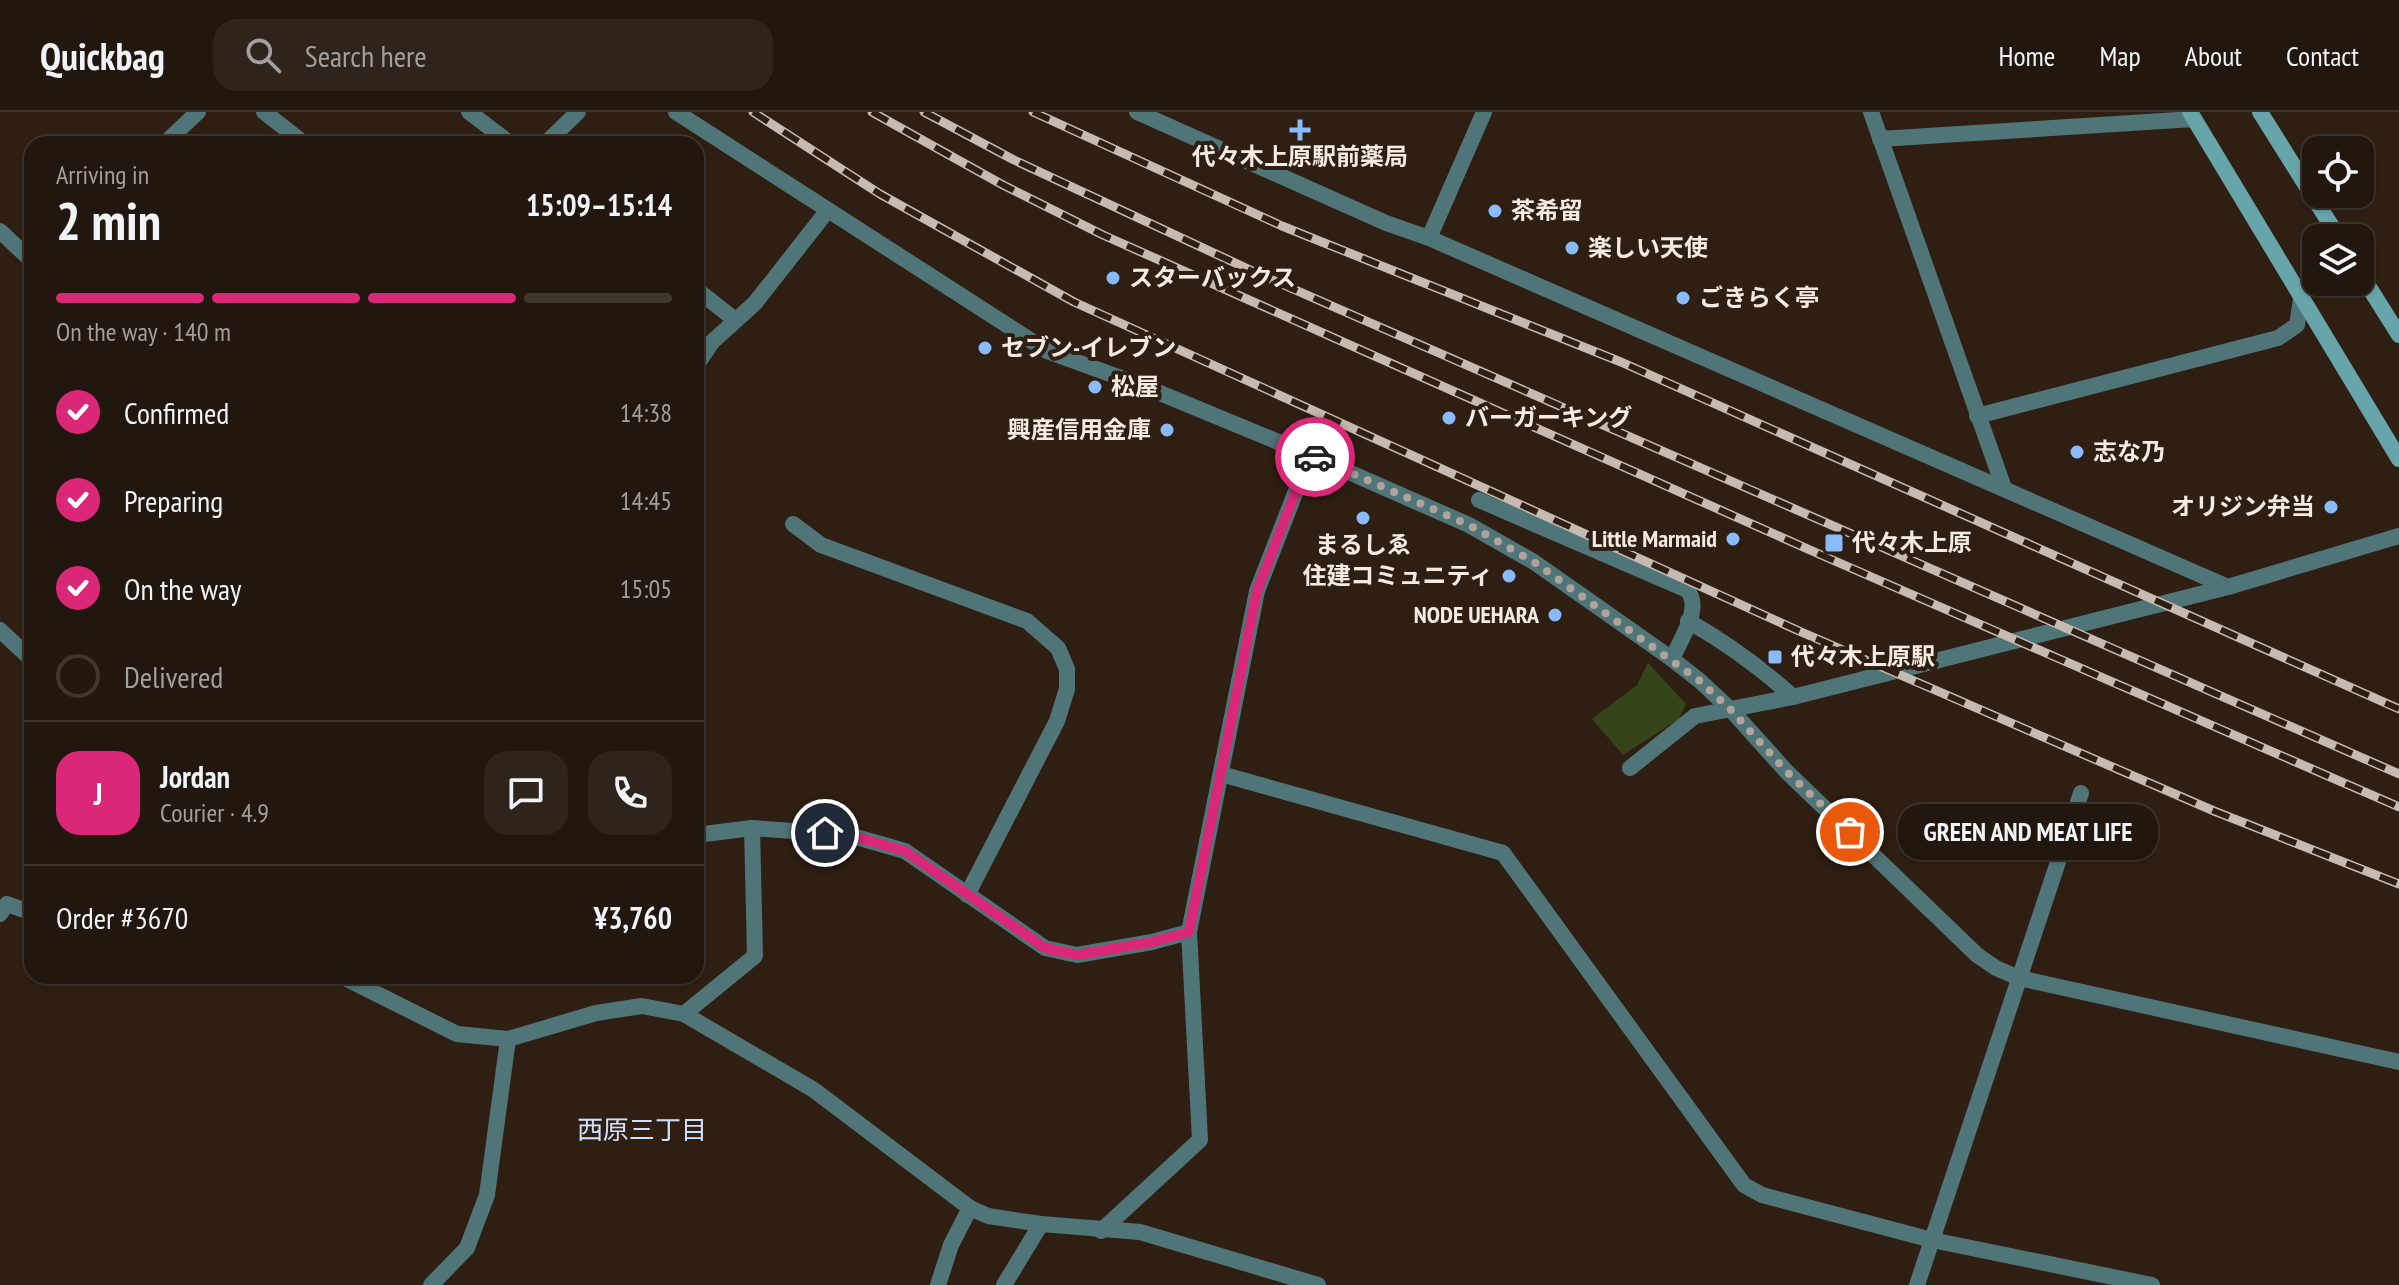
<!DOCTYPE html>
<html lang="en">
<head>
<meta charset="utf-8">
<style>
  :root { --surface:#22170e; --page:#2e241c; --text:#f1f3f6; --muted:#a29f9e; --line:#3f362e; --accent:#db2777 }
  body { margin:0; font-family:"PT Sans Narrow","Noto Sans JP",sans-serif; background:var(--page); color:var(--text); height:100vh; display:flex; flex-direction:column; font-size:30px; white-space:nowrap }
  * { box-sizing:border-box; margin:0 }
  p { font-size:26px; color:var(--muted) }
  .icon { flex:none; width:44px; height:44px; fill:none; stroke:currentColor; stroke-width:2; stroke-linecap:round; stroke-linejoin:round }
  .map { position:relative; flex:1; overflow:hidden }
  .sheet { position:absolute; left:24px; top:24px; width:680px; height:848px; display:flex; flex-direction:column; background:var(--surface); border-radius:24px; box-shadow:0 2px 6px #0004,0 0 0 2px var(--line) }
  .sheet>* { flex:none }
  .fabs { position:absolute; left:2302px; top:24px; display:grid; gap:16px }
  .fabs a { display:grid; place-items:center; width:72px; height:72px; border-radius:16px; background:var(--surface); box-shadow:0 2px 6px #0004,0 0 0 2px var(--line); font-size:40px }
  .pin { position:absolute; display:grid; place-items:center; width:68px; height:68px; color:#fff; margin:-34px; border:4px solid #fff; border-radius:50%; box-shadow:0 2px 8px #0007 }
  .courier { position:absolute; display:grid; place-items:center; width:80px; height:80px; margin:-40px; border:6px solid #db2777; border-radius:50%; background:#fff; color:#222; box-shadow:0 2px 10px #0007 }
  .bubble { position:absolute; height:56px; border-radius:24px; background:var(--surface); box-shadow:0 2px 6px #0004,0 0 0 2px var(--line); font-size:26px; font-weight:700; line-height:56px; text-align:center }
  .headline em { font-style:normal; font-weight:700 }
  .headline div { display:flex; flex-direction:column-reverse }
  .headline { display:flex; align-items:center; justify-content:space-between; height:136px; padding:0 32px }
  h1 { font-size:52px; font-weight:700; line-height:60px }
  .bar { display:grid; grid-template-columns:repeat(4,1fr); gap:12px 8px; align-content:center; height:96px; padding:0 32px }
  .bar i { height:10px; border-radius:6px; background:var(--line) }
  .bar .active { background:var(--accent) }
  .bar p { grid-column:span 4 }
  .line { display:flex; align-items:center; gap:20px; padding:0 32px; border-top:2px solid var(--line) }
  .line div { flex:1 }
  .round { display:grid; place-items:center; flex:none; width:84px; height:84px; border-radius:24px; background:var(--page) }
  ol { padding:0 32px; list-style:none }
  li { display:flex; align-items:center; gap:24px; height:88px }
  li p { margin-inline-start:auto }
  li .icon { padding:8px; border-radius:50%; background:var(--accent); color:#fff; stroke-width:4 }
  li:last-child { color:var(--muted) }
  li i { width:44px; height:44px; border:4px solid var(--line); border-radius:50% }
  header { display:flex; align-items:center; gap:48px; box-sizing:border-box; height:112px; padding:0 40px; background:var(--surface); border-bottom:2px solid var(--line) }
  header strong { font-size:38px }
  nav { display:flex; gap:44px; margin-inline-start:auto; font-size:28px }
  .search { width:560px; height:72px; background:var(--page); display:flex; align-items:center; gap:20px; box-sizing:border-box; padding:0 28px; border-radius:24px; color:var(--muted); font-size:30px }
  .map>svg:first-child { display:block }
  .green { fill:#364419 }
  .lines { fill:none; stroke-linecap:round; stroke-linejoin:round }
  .service { stroke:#507578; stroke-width:16 }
  .minor { stroke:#507578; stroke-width:16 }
  .secondary { stroke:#68a5aa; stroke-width:16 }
  .rail-casing { stroke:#c6bab1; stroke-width:9 }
  .rail { stroke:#2e1f12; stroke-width:6; stroke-dasharray:18; stroke-linecap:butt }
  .done { stroke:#b0a49a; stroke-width:8; stroke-dasharray:0 14.4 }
  .route { stroke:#db2777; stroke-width:10 }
  .poi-dot { fill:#88bafc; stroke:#2e1f12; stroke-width:3 }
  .labels { text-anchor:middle; stroke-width:8; stroke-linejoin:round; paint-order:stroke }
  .poi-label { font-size:24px; font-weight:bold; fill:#f6ebe3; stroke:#2e1f12; text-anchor:start }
  .neighbourhood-label { font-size:26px; fill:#cee1fa; stroke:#2e1f12 }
</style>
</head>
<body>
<header>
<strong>Quickbag</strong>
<div class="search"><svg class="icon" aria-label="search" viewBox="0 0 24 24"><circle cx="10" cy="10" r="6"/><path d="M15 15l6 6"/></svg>Search here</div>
<nav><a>Home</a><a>Map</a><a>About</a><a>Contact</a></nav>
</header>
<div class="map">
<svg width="2399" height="1173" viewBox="0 0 2399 1173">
  <rect width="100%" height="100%" fill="#2e1f12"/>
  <polygon class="green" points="1648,551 1686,592 1679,607 1623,643 1592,607 1637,573"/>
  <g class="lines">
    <g class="service">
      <polyline points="264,0 305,32"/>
      <polyline points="1871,0 2004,376"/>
      <polyline points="1880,27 2194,7"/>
      <polyline points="793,412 821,433 1027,509 1058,536 1067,557 1067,577 1057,609 967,783"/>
      <polyline points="696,723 752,716 849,723 905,739 1045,836 1077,843 1152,830 1189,820"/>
      <polyline points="341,864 457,922 508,927 487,1083 467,1136 431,1173"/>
      <polyline points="684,902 755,844 752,716"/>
      <polyline points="938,1173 951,1133 970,1096"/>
    </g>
    <g class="minor">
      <polyline points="469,0 511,32"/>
      <polyline points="676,0 1047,239 1143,274 1310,343 1469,413 1534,450 1672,547 1700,569 1732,599 1786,659 1977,843 1996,856 2019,866 2399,950"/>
      <polyline points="1137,0 1386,111 1429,126 2228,475"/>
      <polyline points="164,32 198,0"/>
      <polyline points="545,32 578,0"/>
      <polyline points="0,119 32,149"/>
      <polyline points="1429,126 1484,0"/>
      <polyline points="696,177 734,207"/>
      <polyline points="696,254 712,230 755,191 828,98"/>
      <polyline points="1977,304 2278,226 2297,213 2301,187"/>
      <path d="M1479 388 1687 478C1703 496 1680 528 1672 547"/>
      <path d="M1688 509C1727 531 1760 555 1793 585"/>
      <polyline points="0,518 32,548"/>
      <polyline points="1630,656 1695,604 1793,585 2228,475 2399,424"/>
      <polyline points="1221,662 1503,741 1744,1073 1762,1083 1932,1128 2152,1173"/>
      <polyline points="0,802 7,792 32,801"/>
      <polyline points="508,927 596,901 642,894 684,902 814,978 970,1096 988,1104 1041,1112 1140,1120 1318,1173"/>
      <polyline points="1101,1119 1200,1028 1189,820 1257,479 1310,343"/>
      <polyline points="1004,1173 1041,1112"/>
      <polyline points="1917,1173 2081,681"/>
    </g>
    <g class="secondary">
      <polyline points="2190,0 2399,347"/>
      <polyline points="2260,0 2339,126"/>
      <polyline points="2360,161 2399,223"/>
    </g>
    <defs>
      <g id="rail">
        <polyline points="753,0 880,82 1074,190 1799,519 2214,699 2399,772"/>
        <polyline points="872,0 1003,73 1103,123 1828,446 2399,695"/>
        <polyline points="924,0 1014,48 1261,163 2399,662"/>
        <polyline points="1033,0 1282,114 1621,250 2399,597"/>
      </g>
    </defs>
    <use href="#rail" class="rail-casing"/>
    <use href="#rail" class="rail"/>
  </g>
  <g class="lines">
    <polyline class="done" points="1315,345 1469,413 1534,450 1700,569 1732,599 1786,659 1850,720"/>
    <polyline class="route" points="825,721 849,723 905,739 1045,836 1077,843 1152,830 1189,820 1257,479 1310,343 1315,345"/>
  </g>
  <g class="poi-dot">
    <path d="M1296 6h8v8h8v8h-8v8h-8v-8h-8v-8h8z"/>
    <circle cx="1495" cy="99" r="8"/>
    <circle cx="1572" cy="136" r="8"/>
    <circle cx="1113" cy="166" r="8"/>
    <circle cx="1683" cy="186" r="8"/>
    <circle cx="985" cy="236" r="8"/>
    <circle cx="1095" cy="275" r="8"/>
    <circle cx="1449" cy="306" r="8"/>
    <circle cx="1167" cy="318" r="8"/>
    <circle cx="2077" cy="340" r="8"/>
    <circle cx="2331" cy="395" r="8"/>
    <circle cx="1363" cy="406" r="8"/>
    <circle cx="1733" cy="427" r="8"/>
    <rect x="1824" y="421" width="20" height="20" rx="4"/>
    <circle cx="1509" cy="464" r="8"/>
    <circle cx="1555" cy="503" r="8"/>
    <rect x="1767" y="537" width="16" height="16" rx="4"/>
  </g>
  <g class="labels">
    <g class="poi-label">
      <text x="1300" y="53" text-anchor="middle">代々木上原駅前薬局</text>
      <text x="1511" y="107">茶希留</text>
      <text x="1588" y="144">楽しい天使</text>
      <text x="1129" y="174">スターバックス</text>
      <text x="1699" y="194">ごきらく亭</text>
      <text x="1001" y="244">セブン-イレブン</text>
      <text x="1111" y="283">松屋</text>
      <text x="1465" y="314">バーガーキング</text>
      <text x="1151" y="326" text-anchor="end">興産信用金庫</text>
      <text x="2093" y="348">志な乃</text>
      <text x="2315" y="403" text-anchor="end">オリジン弁当</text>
      <text x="1717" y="435" text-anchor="end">Little Marmaid</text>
      <text x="1852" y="439">代々木上原</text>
      <text x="1363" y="441" text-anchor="middle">まるしゑ</text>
      <text x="1493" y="472" text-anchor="end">住建コミュニティ</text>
      <text x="1539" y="511" text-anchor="end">NODE UEHARA</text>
      <text x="1791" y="553">代々木上原駅</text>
    </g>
    <g class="neighbourhood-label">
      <text x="642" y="1027">西原三丁目</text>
    </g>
  </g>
</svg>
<div class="fabs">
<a><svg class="icon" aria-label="locate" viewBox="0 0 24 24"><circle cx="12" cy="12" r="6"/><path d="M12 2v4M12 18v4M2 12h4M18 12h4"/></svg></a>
<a><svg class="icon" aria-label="layers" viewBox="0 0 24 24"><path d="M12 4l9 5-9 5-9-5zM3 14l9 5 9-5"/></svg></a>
</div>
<div class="pin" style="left:1850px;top:720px;background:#ea580c"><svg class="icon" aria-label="bag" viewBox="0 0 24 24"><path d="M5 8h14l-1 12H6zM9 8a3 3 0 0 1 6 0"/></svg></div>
<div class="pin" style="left:825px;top:721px;background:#1f2937"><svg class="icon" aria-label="home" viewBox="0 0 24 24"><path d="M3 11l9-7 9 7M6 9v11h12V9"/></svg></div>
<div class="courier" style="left:1315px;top:345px"><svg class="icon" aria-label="car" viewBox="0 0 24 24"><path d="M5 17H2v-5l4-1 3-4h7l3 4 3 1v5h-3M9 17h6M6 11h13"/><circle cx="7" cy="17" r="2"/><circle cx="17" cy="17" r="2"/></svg></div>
<div class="bubble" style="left:1898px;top:692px;width:260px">GREEN AND MEAT LIFE</div>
<section class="sheet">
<div class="headline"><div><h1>2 min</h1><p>Arriving in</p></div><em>15:09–15:14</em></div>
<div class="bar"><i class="active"></i><i class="active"></i><i class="active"></i><i></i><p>On the way · 140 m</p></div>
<ol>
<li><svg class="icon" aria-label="check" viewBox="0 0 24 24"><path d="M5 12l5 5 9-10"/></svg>Confirmed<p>14:38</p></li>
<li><svg class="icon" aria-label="check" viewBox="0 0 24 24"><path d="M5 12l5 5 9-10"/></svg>Preparing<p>14:45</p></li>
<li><svg class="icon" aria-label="check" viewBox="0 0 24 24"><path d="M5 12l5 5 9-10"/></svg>On the way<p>15:05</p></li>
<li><i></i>Delivered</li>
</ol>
<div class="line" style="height:144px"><b class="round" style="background:var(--accent);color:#fff">J</b><div><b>Jordan</b><p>Courier · 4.9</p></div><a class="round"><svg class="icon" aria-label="chat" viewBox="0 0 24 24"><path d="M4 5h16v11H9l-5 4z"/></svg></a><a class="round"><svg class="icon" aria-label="phone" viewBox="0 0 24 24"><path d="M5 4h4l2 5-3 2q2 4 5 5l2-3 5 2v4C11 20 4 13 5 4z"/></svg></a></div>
<div class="line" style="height:104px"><div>Order #3670</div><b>¥3,760</b></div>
</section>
</div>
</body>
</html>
